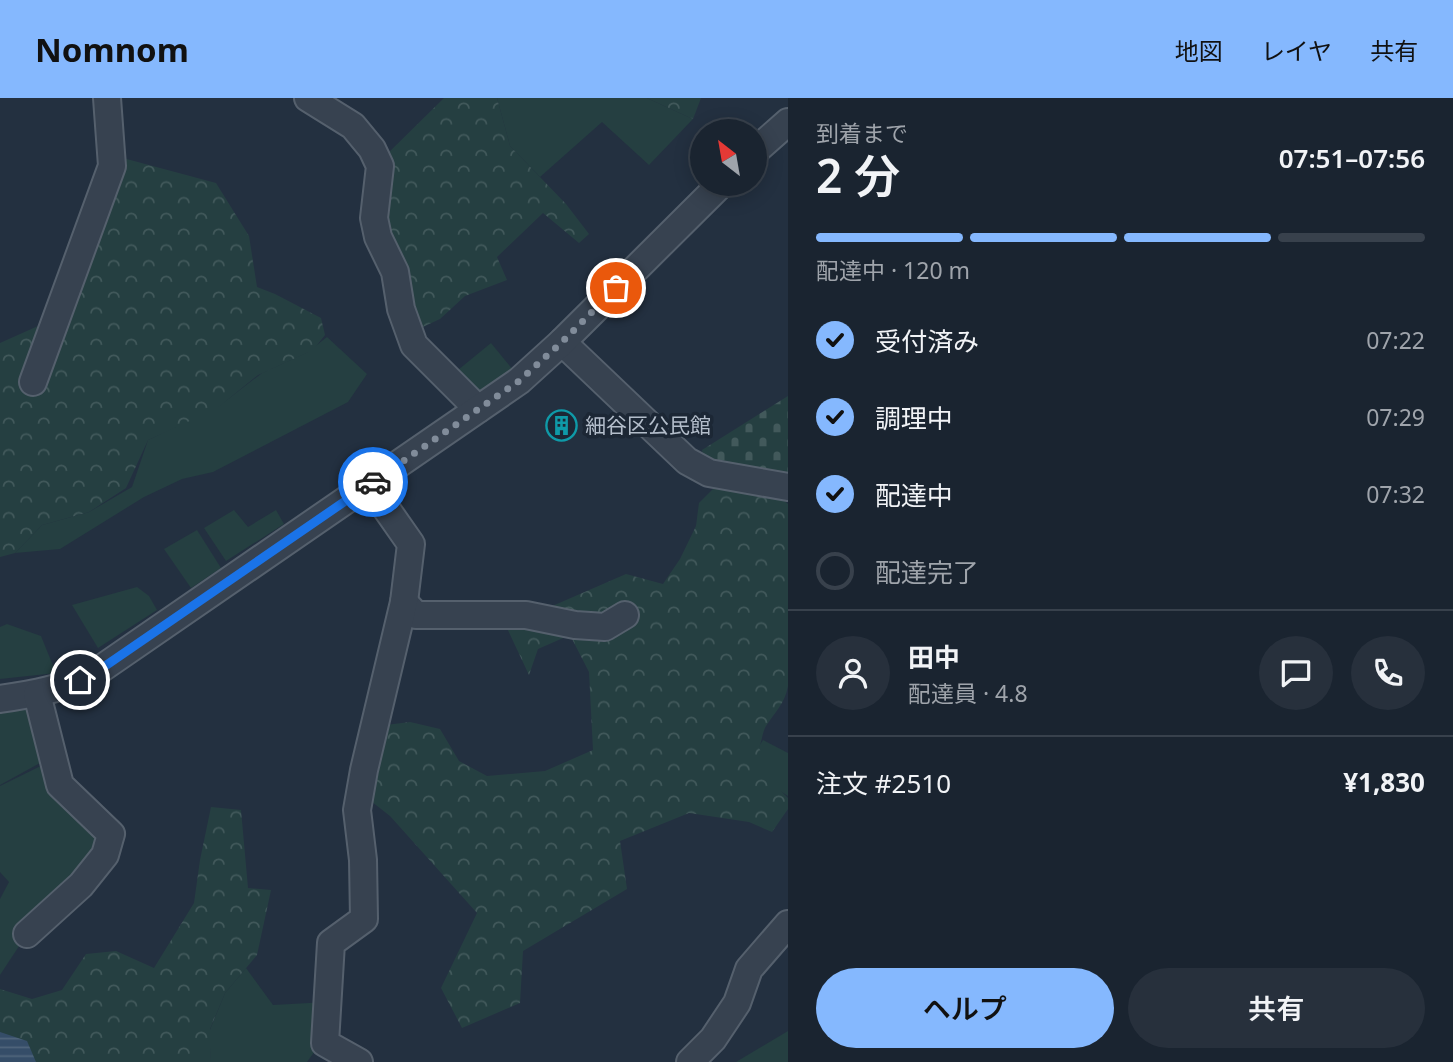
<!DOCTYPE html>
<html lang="ja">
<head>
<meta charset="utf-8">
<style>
  :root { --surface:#1a2430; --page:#27303c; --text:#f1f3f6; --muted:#9fa4ab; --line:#38414c; --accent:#85b8fe }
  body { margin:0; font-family:"Noto Sans","Noto Sans JP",sans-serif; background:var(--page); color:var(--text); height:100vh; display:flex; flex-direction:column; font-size:26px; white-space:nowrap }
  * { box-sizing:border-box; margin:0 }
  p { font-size:23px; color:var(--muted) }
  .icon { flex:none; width:38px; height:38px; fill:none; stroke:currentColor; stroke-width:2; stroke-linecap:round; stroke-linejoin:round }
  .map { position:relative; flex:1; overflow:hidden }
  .details { display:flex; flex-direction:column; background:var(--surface); width:665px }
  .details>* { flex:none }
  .needle { width:46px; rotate:329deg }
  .buttons { position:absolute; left:690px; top:21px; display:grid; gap:14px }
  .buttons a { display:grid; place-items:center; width:77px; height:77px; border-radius:50%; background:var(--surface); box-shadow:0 4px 18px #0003,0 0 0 2px var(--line); font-size:35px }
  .pin { position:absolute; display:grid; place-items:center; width:60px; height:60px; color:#fff; margin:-30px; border:4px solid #fff; border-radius:50%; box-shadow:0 2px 7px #0007 }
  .courier { position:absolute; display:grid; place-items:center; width:70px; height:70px; margin:-35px; border:5px solid #1a73e8; border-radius:50%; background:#fff; color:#222; box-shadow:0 2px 9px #0007 }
  .headline em { font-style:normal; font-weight:600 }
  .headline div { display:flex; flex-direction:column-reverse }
  .headline { display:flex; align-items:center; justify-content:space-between; height:119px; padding:0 28px }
  h1 { font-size:46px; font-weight:600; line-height:52px }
  .bar { display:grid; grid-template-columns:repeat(4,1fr); gap:10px 7px; align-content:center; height:84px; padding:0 28px }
  .bar i { height:9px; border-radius:5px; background:var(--line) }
  .bar .current { background:var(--accent) }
  .bar p { grid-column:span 4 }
  .line { display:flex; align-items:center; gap:18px; padding:0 28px; border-top:2px solid var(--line) }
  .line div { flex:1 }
  .round { display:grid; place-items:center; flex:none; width:74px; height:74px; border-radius:37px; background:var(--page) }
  ol { padding:0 28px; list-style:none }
  li { display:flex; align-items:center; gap:21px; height:77px }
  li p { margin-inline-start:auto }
  li .icon { padding:7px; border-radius:50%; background:var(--accent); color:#111; stroke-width:4 }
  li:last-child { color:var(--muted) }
  li i { width:38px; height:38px; border:4px solid var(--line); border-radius:50% }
  .primary-button { display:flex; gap:14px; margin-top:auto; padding:14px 28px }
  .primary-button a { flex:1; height:80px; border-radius:42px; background:var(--accent); color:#111; font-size:28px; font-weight:600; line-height:80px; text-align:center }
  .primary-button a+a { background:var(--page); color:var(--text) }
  header { display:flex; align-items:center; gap:42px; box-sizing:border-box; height:98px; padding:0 35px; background:var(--accent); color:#111 }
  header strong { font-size:33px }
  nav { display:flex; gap:38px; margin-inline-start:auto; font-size:24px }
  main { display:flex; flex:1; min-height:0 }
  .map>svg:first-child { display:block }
  .grass { fill:#253f41 }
  .forest { fill:url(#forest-crowns) }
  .cemetery { fill:url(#cemetery-stones) }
  .water { fill:url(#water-rules) }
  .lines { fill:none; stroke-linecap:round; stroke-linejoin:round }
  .minor-casing { stroke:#55606d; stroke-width:30 }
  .minor { stroke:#374250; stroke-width:26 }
  .done { stroke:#818c9a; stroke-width:7; stroke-dasharray:0 12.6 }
  .route { stroke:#1a73e8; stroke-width:9 }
  .labels { text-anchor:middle; stroke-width:7; stroke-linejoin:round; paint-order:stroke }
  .poi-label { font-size:21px; fill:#b3bdca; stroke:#1c2735; text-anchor:start }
</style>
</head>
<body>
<header>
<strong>Nomnom</strong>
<nav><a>地図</a><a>レイヤ</a><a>共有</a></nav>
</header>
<main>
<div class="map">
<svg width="788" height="964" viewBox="0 0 788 964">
  <defs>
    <pattern id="forest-crowns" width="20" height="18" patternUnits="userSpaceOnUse" patternTransform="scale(1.75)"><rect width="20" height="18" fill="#253f41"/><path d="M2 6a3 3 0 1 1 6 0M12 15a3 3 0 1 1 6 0" fill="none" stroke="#42595b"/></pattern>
    <pattern id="cemetery-stones" width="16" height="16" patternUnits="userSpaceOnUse" patternTransform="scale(1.75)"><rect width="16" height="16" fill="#253f41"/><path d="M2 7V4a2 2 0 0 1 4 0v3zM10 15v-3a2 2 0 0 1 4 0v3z" fill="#42595b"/></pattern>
    <pattern id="water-rules" width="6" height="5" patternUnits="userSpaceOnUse" patternTransform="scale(1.75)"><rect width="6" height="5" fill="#354d68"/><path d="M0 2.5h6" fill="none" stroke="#50657c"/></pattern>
  </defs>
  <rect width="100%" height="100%" fill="#233040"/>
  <g class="grass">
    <polygon points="497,0 647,0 693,21 649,67 602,24 540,79 510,48"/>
    <polygon points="327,239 367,276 348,304 213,374 182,381 144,399 60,451 15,455 42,427 89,414 132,389 148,342 219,308 262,275 308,254"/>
    <polygon points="491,245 513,272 481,299 458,272"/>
    <polygon points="234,412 248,429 276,412 284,426 226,463 204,430"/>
    <polygon points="197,432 221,470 191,490 164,451"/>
    <polygon points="137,489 149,498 157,512 98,550 72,507"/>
    <polygon points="7,526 41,538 56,575 0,581 0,529"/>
    <polygon points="32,608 40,665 0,687 0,613"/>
    <polygon points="763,642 788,655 788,698 777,691 758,650"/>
    <polygon points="53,662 111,736 27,836 0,877 0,801 9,784 0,774 0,688"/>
    <polygon points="246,870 273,907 327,904 320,946 307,964 211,964 209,934 225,895"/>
    <polygon points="788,933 788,964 736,964"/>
  </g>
  <g class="forest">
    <polygon points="444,0 497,0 510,48 566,106 589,136 579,145 543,115 497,159 507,182 465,198 440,221 412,234 391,164 378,65"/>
    <polygon points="647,0 701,0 693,21"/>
    <polygon points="119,59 216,85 249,138 257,189 275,196 321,220 325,237 313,252 258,277 216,311 148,342 126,390 89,414 42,427 15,455 0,459 0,245 56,220"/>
    <path d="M717 387 775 395 788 406V588C785 605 775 614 766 628 762 635 762 643 759 650L781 693 788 700V711L772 734 749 724 689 715 620 743 627 791 523 853 520 905 462 930 441 890 477 815 390 718 362 696 378 628 410 624 440 631 459 663 487 678 545 673 593 652 589 574 570 537 538 551 529 577 506 528 626 476 663 486 680 461 696 428 699 405Z"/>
    <polygon points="211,709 241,712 248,790 271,792 257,857 225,895 210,931 211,964 0,964 0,891 32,901 62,892 86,856 116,853 154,870 194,805 200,762"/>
  </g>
  <polygon class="cemetery" points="788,298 788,379 704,364 702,352"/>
  <polygon class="water" points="0,934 27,943 36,964 0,964"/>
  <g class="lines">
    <defs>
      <g id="minor">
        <polyline points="308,0 353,28 372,51 380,68 374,120 378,139 395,174 401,211 414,247 478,311"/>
        <polyline points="754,54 788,24"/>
        <polyline points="562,244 687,363 709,375 788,389"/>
        <polyline points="33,284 112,68 107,0"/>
        <polyline points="404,504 416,517 526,517 575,527 605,529 625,517"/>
        <path d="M0 601C33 596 62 591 92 577L519 283 562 244 721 86"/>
        <polyline points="27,836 81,787 105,757 111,736 60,687 37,596"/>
        <polyline points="359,964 325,945 331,845 364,821 363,762 357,712 364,672 404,504 411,446 369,386"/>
        <polyline points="690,964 713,941 737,905 749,871 788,826"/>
      </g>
    </defs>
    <use href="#minor" class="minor-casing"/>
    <use href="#minor" class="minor"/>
  </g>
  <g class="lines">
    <polyline class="done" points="373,384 519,283 562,244 616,190"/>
    <polyline class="route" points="80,582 92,577 373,384"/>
  </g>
  <defs>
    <symbol id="building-ring" viewBox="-11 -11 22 22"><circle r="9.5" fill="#1c2735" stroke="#0f9aa8" stroke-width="1.5"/><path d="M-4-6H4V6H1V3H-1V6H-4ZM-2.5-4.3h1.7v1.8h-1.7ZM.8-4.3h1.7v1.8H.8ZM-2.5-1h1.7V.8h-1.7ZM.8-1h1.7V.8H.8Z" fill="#0f9aa8"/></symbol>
  </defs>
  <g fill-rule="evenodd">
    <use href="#building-ring" x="544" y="310" width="35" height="35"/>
  </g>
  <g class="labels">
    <g class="poi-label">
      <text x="585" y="335">細谷区公民館</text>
    </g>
  </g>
</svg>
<div class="buttons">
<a><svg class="needle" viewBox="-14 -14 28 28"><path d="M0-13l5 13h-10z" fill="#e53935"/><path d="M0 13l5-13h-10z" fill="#9fa4ab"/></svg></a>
</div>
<div class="pin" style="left:616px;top:190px;background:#ea580c"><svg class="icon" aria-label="bag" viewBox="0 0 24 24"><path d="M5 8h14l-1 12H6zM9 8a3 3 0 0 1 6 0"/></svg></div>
<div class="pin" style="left:80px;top:582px;background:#1f2937"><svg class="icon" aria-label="home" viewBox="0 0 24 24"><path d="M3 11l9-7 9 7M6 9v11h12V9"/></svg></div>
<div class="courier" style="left:373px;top:384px"><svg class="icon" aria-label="car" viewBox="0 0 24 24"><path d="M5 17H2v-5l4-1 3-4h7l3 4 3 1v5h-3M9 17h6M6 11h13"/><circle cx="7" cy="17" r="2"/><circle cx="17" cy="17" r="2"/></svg></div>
</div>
<section class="details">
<div class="headline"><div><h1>2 分</h1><p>到着まで</p></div><em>07:51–07:56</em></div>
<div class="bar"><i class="current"></i><i class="current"></i><i class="current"></i><i></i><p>配達中 · 120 m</p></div>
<ol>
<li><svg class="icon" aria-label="check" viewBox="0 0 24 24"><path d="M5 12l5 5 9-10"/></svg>受付済み<p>07:22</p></li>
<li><svg class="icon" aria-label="check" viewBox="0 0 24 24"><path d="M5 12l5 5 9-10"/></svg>調理中<p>07:29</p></li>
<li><svg class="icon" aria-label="check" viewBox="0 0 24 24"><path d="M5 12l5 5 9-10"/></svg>配達中<p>07:32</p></li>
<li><i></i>配達完了</li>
</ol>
<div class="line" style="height:126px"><a class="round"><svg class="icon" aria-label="person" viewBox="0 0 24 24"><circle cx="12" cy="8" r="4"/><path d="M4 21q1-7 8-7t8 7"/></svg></a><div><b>田中</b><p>配達員 · 4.8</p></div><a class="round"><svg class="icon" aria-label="chat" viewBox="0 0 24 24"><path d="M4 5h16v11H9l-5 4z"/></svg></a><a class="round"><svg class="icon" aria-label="phone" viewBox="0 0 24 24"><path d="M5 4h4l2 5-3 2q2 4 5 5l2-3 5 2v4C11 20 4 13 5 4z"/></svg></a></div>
<div class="line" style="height:91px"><div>注文 #2510</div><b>¥1,830</b></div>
<div class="primary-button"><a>ヘルプ</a><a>共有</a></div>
</section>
</main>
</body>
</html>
